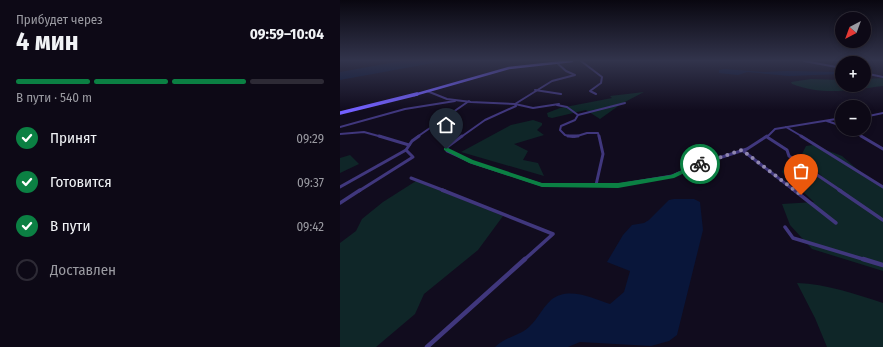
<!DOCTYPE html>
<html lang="ru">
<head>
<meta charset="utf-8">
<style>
  :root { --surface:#0d0916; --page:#1b1723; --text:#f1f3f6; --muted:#9a9aa1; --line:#2d2a35; --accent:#0b8043 }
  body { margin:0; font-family:"Fira Sans Condensed",sans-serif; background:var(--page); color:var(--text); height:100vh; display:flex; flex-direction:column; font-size:15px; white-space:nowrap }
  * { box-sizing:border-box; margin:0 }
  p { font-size:13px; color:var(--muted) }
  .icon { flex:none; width:22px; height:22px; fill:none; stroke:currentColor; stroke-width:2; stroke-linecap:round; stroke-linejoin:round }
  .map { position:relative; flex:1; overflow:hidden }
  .side { display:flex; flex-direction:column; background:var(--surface); width:340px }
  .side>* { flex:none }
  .needle { width:26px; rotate:221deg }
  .controls { position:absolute; left:495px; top:12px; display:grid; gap:8px }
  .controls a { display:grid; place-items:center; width:36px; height:36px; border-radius:50%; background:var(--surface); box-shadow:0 2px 6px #0003,0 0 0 1px var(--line); font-size:20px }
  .pin { position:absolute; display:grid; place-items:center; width:34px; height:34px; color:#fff; margin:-41px -17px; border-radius:50% 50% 50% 0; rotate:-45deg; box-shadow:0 0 4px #0007 }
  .pin .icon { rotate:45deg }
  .courier { position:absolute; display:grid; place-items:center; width:40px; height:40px; margin:-20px; border:3px solid #0b8043; border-radius:50%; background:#fff; color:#222; box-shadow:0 1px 5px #0007 }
  .overview em { font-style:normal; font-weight:700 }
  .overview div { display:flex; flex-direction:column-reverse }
  .overview { display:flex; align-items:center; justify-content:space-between; height:68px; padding:0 16px }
  h1 { font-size:26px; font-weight:700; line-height:30px }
  .bar { display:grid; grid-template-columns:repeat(4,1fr); gap:6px 4px; align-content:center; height:48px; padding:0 16px }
  .bar i { height:5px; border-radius:3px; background:var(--line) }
  .bar .selected { background:var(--accent) }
  .bar p { grid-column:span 4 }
  ol { padding:0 16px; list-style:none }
  li { display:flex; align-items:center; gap:12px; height:44px }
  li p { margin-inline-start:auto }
  li .icon { padding:4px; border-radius:50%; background:var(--accent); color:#fff; stroke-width:4 }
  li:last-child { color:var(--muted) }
  li i { width:22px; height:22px; border:2px solid var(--line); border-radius:50% }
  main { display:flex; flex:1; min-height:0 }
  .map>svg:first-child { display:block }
  .green { fill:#0f2628 }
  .water { fill:#09163a }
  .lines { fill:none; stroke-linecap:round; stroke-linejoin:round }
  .minor-far3 { stroke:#40377d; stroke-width:2 }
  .minor-far2 { stroke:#40377d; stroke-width:3 }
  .minor-far1 { stroke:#40377d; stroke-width:3.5 }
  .minor { stroke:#40377d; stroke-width:4.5 }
  .secondary-far1 { stroke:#7360ff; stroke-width:2.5 }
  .secondary { stroke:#7360ff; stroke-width:3.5 }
  .route { fill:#0b8043 }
  .done { stroke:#9087b0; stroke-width:4; stroke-dasharray:0 7.2 }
</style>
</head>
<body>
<main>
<section class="side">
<div class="overview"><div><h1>4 мин</h1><p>Прибудет через</p></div><em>09:59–10:04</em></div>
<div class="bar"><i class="selected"></i><i class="selected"></i><i class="selected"></i><i></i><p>В пути · 540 m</p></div>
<ol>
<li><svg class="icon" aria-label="check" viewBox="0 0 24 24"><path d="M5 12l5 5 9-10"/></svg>Принят<p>09:29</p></li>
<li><svg class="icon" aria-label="check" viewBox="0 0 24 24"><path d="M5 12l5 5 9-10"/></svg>Готовится<p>09:37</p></li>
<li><svg class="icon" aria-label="check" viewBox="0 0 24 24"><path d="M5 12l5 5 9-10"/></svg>В пути<p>09:42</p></li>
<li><i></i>Доставлен</li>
</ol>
</section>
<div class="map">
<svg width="543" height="347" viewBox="0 0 543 347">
  <rect width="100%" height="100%" fill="#110c1e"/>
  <g class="green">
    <path d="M543 78V86C511 90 483 96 452 84L451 82 471 79 502 80V85H524V79Z"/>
    <polygon points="304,92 281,104 260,119 246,110 212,118 208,117 207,113 220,108 272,98 270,96"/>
    <polygon points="193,120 202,123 202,125 197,130 204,135 174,144 188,151 183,160 198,163 204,176 121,152 171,125"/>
    <polygon points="473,145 502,156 518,170 543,187 543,271 472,249 450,225 442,204 474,202 442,172 447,161 489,183 461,156 466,146"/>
    <polygon points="10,155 19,164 0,173 0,158"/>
    <polygon points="76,181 163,216 138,250 84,294 75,314 36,347 0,347 0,243 16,231 22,219 43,202"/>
    <path d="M457 283C487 284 515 294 543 303V347H487L475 318Z"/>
  </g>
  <g class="water">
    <polygon points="61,61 104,61 0,80 0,72"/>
    <polygon points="384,69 424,72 447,71 502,72 502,74 449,76 407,72 398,75 379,73 379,70"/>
    <path d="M334 199H354L360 202 363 230 337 335 329 341 311 346 240 342 228 347H155C165 337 179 336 189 327 198 319 202 308 211 300 228 286 252 298 270 304L284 292 290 271 267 262 283 235 292 225 304 223 309 220 329 200Z"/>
  </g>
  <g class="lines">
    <g class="minor-far3">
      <polyline points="241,61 262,77 261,83 250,91 256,94"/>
      <polyline points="464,61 502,68"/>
      <polyline points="524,73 543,77"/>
      <polyline points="195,90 221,94"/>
      <polyline points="87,91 107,99 131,102 175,104 193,108 219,104"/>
      <polyline points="217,105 227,107 238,115 285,103"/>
      <polyline points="524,117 543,113"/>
      <polyline points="487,121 502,126"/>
      <polyline points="0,127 65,109 115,101"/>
      <polyline points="446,127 463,137"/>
      <polyline points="509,129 523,137"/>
      <polyline points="0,134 24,132 42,137"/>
      <polyline points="77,137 129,101"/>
      <polyline points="121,137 145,120 176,106 175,104 212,81 235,75 226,71 216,62"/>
      <polyline points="233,137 225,135 220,130 221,126 235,120 238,115"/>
      <polyline points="234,137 247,133 258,133 259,137"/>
      <polyline points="427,137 435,129 502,118"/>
    </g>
    <g class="minor-far2">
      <polyline points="39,136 69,145"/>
      <polyline points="122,136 107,147 107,151 131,162 202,185 278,185 332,176 354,166 407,149 427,136"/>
      <polyline points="228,136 238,136"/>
      <polyline points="461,136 543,187"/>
      <polyline points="521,136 543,149"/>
      <polyline points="427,137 447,150 449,156 501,191"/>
      <polyline points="402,150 455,191"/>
      <polyline points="71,178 105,191"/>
      <polyline points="256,185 263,154 259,136"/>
      <polyline points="0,187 66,150 72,141 79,136"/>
      <polyline points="19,191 73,157 66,150"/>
    </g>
    <g class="minor-far1">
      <polyline points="102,190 213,234 184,260"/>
      <polyline points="454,190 496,223"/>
      <polyline points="499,190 543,220"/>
      <polyline points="0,203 20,190"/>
      <polyline points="445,227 453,238 526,260"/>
    </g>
    <g class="minor">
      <polyline points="523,259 543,265"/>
      <polyline points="87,347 185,259"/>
    </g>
    <polyline class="secondary-far1" points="74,95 169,68 232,61"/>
    <polyline class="secondary" points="0,113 77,94"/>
  </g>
  <linearGradient id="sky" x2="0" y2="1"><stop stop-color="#090710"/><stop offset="0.55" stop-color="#32344c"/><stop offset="1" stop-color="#32344c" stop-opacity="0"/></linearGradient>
  <rect width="543" height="110" fill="url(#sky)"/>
  <polygon class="route" points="106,147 133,160 202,183 278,183 331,175 358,163 363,164 334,178 278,188 202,187 129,163 104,150 104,148"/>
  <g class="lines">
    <polyline class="done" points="360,164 402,150 461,195"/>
  </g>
</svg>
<div class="controls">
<a><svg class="needle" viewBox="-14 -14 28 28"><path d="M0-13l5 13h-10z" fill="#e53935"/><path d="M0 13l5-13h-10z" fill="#9a9aa1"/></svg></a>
<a>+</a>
<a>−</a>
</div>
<div class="pin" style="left:461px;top:195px;background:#ea580c"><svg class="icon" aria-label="bag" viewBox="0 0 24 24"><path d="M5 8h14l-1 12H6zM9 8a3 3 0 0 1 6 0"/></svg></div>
<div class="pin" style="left:106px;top:149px;background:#1f2937"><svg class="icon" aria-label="home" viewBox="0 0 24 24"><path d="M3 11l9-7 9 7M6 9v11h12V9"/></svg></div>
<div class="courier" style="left:360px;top:164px"><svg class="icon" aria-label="bike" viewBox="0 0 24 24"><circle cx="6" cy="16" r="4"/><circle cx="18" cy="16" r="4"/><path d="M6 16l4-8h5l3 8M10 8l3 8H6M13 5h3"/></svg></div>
</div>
</main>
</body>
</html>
